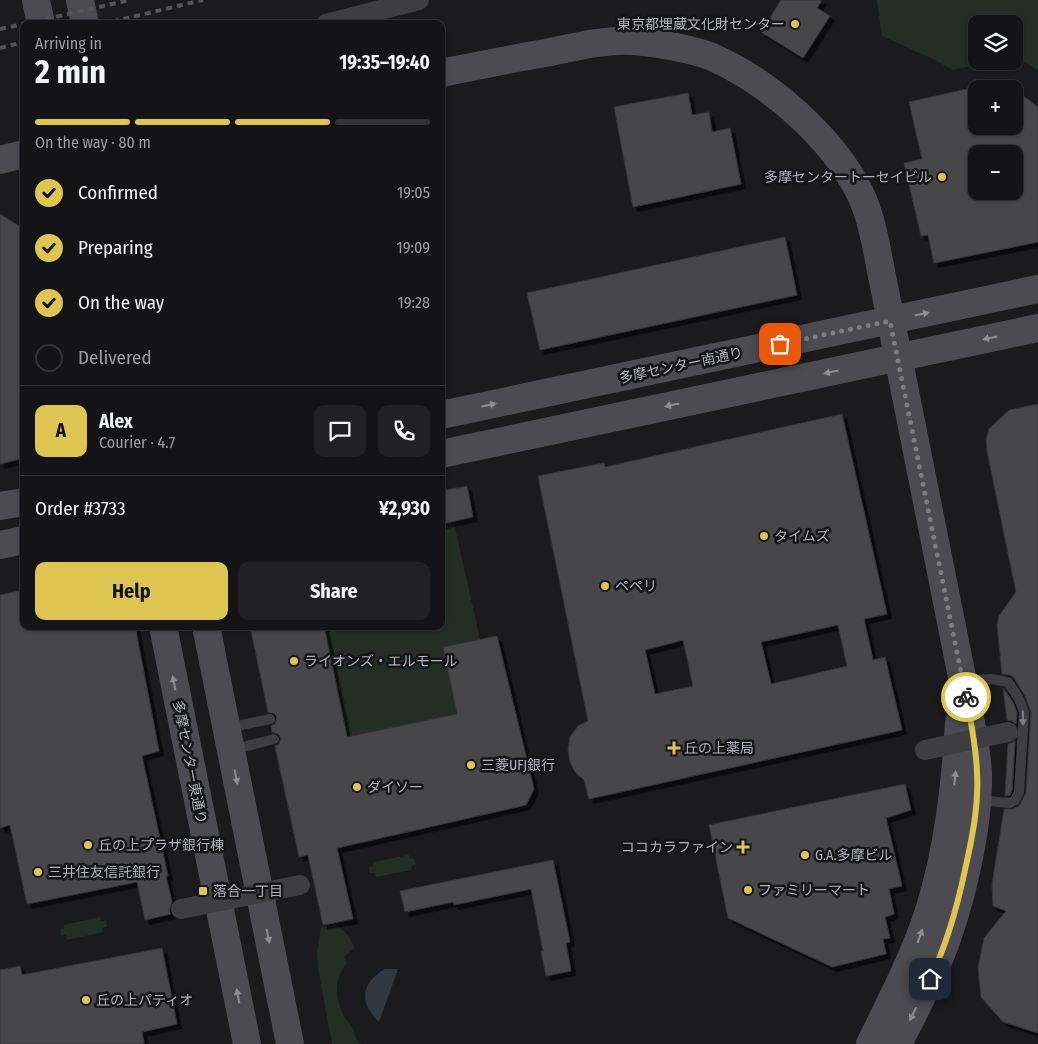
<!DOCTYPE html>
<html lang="en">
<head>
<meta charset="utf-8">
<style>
  :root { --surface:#141416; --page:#212123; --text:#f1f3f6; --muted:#9d9ea1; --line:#333335; --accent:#dec552 }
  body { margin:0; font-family:"Fira Sans Condensed","Noto Sans JP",sans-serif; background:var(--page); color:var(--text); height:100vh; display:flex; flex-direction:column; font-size:19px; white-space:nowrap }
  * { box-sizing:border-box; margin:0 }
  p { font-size:16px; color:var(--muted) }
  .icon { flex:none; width:28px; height:28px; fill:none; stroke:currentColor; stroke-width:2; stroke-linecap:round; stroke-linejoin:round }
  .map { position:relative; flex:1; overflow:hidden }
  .drawer { position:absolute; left:20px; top:20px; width:425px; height:610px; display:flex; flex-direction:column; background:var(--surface); border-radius:10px; box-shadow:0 1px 4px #0004,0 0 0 1px var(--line) }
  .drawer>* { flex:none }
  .controls { position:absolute; left:968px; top:15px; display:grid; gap:10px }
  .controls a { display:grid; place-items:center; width:55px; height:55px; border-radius:10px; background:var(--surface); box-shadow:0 1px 4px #0004,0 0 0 1px var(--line); font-size:25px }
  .pin { position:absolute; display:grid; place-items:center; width:42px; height:42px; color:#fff; margin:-21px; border-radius:10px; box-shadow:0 2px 8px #0006 }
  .courier { position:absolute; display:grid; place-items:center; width:50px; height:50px; margin:-25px; border:4px solid #dec552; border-radius:50%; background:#fff; color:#222; box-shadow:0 1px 6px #0007 }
  .headline em { font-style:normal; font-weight:700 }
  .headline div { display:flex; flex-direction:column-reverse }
  .headline { display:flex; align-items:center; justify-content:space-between; height:85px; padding:0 15px }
  h1 { font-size:32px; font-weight:700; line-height:38px }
  .bar { display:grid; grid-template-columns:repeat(4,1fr); gap:8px 5px; align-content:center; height:60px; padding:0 15px }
  .bar i { height:6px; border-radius:4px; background:var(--line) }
  .bar .active { background:var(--accent) }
  .bar p { grid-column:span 4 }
  .line { display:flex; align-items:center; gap:12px; padding:0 15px; border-top:1px solid var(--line) }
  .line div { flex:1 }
  .round { display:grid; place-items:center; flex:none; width:52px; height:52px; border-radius:10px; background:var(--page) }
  ol { padding:0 15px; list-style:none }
  li { display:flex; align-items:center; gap:15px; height:55px }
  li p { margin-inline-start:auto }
  li .icon { padding:5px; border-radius:50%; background:var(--accent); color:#111; stroke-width:4 }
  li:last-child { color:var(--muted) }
  li i { width:28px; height:28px; border:2px solid var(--line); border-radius:50% }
  .cta { display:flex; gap:10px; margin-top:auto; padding:10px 15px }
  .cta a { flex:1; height:58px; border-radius:10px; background:var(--accent); color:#111; font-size:20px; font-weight:700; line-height:58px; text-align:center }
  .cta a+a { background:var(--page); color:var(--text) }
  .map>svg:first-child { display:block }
  .green { fill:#252d27 }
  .water { fill:#323840 }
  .building { fill:#46464a; stroke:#363539; fill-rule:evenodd; filter:url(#shadow) }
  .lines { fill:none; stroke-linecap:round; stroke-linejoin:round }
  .lane { stroke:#3d3d42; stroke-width:10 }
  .street { stroke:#3d3d42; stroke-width:20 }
  .secondary { stroke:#4b4b51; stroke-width:28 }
  .rail { stroke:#54545a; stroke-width:4; stroke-dasharray:6 5; stroke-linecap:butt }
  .street-bridge { stroke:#3d3d42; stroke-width:20 }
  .oneway { fill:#8c8d96 }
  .oneway2 { fill:#7c7d85 }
  .done { stroke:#7b7c84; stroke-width:5; stroke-dasharray:0 9 }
  .route { stroke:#dec552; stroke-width:6 }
  .poi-dot { fill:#dec552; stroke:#161618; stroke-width:2 }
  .labels { text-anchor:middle; stroke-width:5; stroke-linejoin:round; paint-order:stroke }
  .poi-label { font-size:14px; fill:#afb1bb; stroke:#161618; text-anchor:start }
  .street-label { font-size:14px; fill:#afb1bb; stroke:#161618 }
</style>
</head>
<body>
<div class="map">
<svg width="1038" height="1044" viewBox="0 0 1038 1044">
  <defs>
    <filter id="shadow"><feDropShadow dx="4.5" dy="4.5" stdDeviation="0" flood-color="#0009"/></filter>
  </defs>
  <rect width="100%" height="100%" fill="#1b1b1d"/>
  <g class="green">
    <polygon points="877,0 1038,0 1038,70 1018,58 1014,58 1014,24 976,24 976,61 999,61 952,70 935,60 882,36"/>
    <polygon points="455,521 455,528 480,639 443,647 457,714 347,737 324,626 441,626 441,524"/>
    <polygon points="409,855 410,859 414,858 416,865 411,866 412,870 376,877 375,873 370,873 369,867 373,866 373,862"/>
    <polygon points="100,917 101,921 106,920 107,927 102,928 103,932 67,940 66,935 61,936 60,929 64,928 64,925"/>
    <path d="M335 924 347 934 355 948 344 957 347 962C334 980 334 998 345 1018 347 1021 350 1024 352 1027 356 1035 353 1037 361 1044H332L318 968 317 952 321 927Z"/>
  </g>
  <path class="water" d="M385 969H398L379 1022C359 1003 360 984 385 969Z"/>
  <g class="building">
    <polygon points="781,0 822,0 817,8 830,16 803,58 761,32"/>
    <path d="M1002 81 1013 89H976V126H1014V89L1038 107V242L934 263 928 235 921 236 904 163 922 159 909 102ZM976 154H1014V191H976Z"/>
    <polygon points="688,93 692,115 709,112 712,132 730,128 741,184 633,207 614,107"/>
    <polygon points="0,214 24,229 24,458 0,464"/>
    <polygon points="785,237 797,295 540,350 527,293"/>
    <polygon points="1038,404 1038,1033 1003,1022 981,997 978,968 984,938 1006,911 993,906 992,884 1004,809 1013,809 1019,806 1026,793 1031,712 1025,696 1014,678 1010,675 1002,674 997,625 999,616 1016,592 987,451 986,439 989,429 1009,410"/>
    <path d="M842 414 887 614 864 619 873 660 885 657 902 730 589 799 584 780 575 772 570 762 568 749 570 737 578 726 588 721 538 476 604 463 605 467ZM838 625 847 666 771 684 761 642ZM683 640 693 686 655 694 645 650Z"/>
    <polygon points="467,486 473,517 441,524 441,491"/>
    <polygon points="24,590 24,626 135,626 159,751 142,756 168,876 166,876 172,902 169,911 171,914 145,920 137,882 27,904 10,825 0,828 0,595"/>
    <polygon points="250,626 324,626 347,737 457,714 443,647 497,636 534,789 526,805 337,848 353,919 323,925 308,855 299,857 275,746 279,744 281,738 278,734 272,732 271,726 275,724 277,718 275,714 268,712"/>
    <polygon points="1003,688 1013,702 1017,713 1016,724 1012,721 1007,720"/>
    <polygon points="1015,741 1012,790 1010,795 1005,796 1008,744"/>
    <polygon points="905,784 911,810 886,818 902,886 889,889 894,914 885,917 890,938 883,939 886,954 832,967 728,918 709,825"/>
    <polygon points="553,860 570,942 566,943 571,971 546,976 541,951 543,951 531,889 454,905 453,902 405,912 400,891"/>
    <polygon points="162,948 177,1024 142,1032 144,1044 0,1044 0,970 20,966 22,975"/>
  </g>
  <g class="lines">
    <g class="lane">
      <polyline points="963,681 991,679 1008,682 1019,699 1024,712 1019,792 1015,800 1010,803 977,800"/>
      <polyline points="227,728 270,719"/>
      <polyline points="232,750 274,739"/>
    </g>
    <polyline class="street" points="326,24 419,0"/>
    <g class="secondary">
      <polyline points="36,0 41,24"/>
      <polyline points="80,0 85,24"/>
      <path d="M441 73C476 66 510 59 545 53 575 47 604 39 635 41 657 43 692 49 712 57 769 82 832 137 860 193 873 220 877 252 883 281L970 717C973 735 977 754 978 773 979 830 960 909 938 962 926 990 912 1017 898 1044"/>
      <polyline points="0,160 24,154"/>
      <polyline points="441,415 1038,289"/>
      <polyline points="441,454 1038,328"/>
      <polyline points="0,506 24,502"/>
      <polyline points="0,545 24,540"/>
      <polyline points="163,626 247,1044"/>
      <polyline points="206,626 290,1044"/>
      <path d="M870 1044C891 1001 914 957 929 911 948 850 955 787 959 723"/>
    </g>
    <g class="rail">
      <polyline points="24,24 130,0"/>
      <polyline points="102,24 203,0"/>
      <polyline points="0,29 24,24"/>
      <polyline points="0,48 24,42"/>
    </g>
    <g class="street-bridge">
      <polyline points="925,750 1008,732"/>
      <polyline points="181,909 300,885"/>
    </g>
  </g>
  <defs><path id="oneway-solid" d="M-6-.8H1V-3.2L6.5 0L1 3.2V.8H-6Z" transform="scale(1.25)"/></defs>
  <g class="oneway">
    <use href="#oneway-solid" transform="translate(922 314) rotate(-12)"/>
    <use href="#oneway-solid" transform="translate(990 338) rotate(168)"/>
    <use href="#oneway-solid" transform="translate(831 372) rotate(168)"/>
    <use href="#oneway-solid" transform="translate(489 405) rotate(-12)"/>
    <use href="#oneway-solid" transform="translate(672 405) rotate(168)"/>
    <use href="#oneway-solid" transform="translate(174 683) rotate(-101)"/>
    <use href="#oneway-solid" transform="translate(236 777) rotate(79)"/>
    <use href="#oneway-solid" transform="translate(955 778) rotate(-84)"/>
    <use href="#oneway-solid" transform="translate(268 936) rotate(79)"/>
    <use href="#oneway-solid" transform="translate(920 936) rotate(-70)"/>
    <use href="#oneway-solid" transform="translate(238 996) rotate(-101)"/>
    <use href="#oneway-solid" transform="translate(913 1014) rotate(116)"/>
  </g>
  <use class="oneway2" href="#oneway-solid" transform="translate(1023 718) rotate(89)"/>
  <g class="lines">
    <polyline class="done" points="780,344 890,321 966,697"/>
    <path class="route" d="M930 979C947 944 957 908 965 870 972 839 979 805 977 772 976 747 971 721 966 697"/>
  </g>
  <g class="poi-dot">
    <circle cx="795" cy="24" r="5"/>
    <circle cx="942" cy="177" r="5"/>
    <circle cx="764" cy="536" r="5"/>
    <circle cx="605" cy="586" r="5"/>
    <circle cx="294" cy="661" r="5"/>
    <path d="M671.5 740.5h5v5h5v5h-5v5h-5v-5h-5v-5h5z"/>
    <circle cx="471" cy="765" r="5"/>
    <circle cx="357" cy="787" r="5"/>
    <circle cx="88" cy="845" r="5"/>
    <path d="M740.5 839.5h5v5h5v5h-5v5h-5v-5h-5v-5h5z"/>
    <circle cx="805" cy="855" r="5"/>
    <circle cx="38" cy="872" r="5"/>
    <circle cx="748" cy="890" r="5"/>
    <rect x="198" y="886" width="10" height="10" rx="2.5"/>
    <circle cx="86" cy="1000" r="5"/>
  </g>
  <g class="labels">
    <g class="poi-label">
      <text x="785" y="29" text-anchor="end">東京都埋蔵文化財センター</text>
      <text x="932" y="182" text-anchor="end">多摩センタートーセイビル</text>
      <text x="774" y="541">タイムズ</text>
      <text x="615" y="591">ペペリ</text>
      <text x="304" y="666">ライオンズ・エルモール</text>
      <text x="684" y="753">丘の上薬局</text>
      <text x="481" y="770">三菱UFJ銀行</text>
      <text x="367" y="792">ダイソー</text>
      <text x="98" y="850">丘の上プラザ銀行棟</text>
      <text x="733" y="852" text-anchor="end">ココカラファイン</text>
      <text x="815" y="860">G.A.多摩ビル</text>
      <text x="48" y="877">三井住友信託銀行</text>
      <text x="758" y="895">ファミリーマート</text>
      <text x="213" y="896">落合一丁目</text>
      <text x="96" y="1005">丘の上パティオ</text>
    </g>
    <g class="street-label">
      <text transform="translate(681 365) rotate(-12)" y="5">多摩センター南通り</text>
      <text transform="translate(190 762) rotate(79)" y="5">多摩センター東通り</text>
    </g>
  </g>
</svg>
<div class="controls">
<a><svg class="icon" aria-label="layers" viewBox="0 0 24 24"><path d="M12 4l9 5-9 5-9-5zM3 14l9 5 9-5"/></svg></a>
<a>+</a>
<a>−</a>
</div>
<div class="pin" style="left:780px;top:344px;background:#ea580c"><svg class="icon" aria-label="bag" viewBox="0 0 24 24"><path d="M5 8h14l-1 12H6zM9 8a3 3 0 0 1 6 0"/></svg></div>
<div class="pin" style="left:930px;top:979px;background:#1f2937"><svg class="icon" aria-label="home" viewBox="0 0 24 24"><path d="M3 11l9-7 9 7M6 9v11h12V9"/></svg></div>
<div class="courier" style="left:966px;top:697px"><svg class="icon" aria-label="bike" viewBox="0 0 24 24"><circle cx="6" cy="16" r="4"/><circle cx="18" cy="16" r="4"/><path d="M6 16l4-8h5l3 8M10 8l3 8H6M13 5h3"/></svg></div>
<section class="drawer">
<div class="headline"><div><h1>2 min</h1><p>Arriving in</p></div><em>19:35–19:40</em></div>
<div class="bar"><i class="active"></i><i class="active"></i><i class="active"></i><i></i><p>On the way · 80 m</p></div>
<ol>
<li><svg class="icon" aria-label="check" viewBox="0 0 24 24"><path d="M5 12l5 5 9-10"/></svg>Confirmed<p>19:05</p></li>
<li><svg class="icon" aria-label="check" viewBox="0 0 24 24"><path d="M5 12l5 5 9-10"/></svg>Preparing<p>19:09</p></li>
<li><svg class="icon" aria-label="check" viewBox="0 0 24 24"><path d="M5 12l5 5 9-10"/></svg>On the way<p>19:28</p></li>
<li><i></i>Delivered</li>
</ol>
<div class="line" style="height:90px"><b class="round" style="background:var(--accent);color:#111">A</b><div><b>Alex</b><p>Courier · 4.7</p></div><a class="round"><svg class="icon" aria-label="chat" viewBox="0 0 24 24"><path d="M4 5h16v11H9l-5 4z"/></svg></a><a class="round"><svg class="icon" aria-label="phone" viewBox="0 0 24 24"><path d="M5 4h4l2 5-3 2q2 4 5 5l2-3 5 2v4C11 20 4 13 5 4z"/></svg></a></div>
<div class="line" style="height:65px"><div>Order #3733</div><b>¥2,930</b></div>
<div class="cta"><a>Help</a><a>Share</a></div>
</section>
</div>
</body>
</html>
